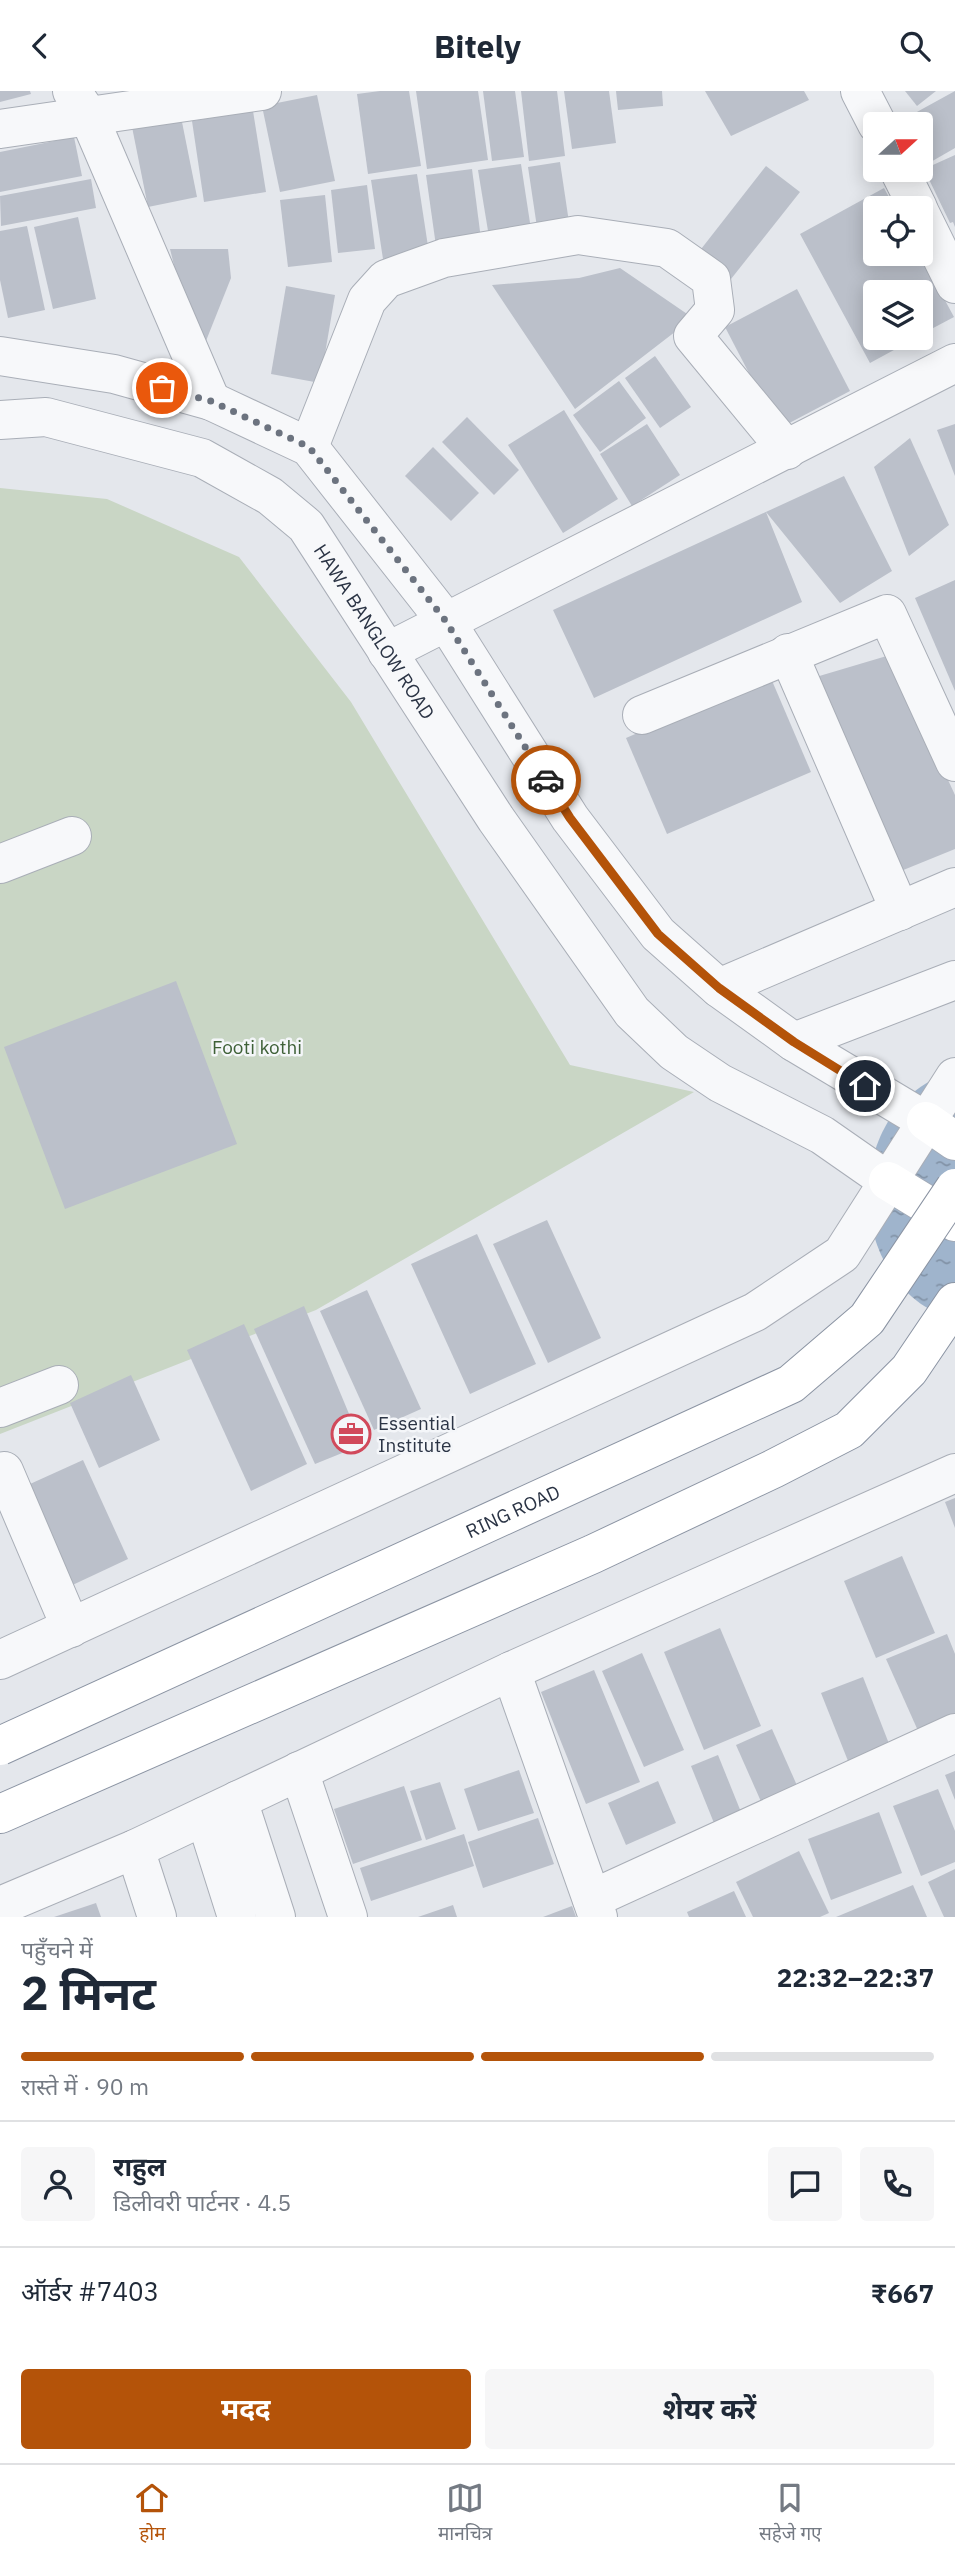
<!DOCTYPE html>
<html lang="hi">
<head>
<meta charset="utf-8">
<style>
  :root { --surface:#fff; --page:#f6f6f7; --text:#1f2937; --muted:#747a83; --line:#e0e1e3; --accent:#b45309 }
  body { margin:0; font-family:"IBM Plex Sans","Noto Sans Devanagari",sans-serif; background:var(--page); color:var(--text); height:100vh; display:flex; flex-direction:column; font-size:26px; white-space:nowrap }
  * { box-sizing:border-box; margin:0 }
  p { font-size:23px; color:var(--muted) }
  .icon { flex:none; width:38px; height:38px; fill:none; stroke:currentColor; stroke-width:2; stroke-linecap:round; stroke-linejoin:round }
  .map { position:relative; height:1826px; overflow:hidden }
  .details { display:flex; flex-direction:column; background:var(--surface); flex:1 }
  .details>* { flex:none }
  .needle { width:46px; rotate:69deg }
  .tools { position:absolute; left:863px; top:21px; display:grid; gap:14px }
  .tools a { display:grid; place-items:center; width:70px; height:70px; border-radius:7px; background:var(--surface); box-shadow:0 4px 18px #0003; font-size:35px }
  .pin { position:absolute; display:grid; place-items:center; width:60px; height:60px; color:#fff; margin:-30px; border:4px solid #fff; border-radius:50%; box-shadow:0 2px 7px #0007 }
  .courier { position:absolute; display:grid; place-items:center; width:70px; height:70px; margin:-35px; border:5px solid #b45309; border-radius:50%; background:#fff; color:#222; box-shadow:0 2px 9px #0007 }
  .headline em { font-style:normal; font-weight:700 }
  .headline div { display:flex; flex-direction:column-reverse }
  .headline { display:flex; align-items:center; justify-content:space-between; height:119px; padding:0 21px }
  h1 { font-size:46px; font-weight:700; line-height:52px }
  .bar { display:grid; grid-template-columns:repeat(4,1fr); gap:10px 7px; align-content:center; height:84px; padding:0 21px }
  .bar i { height:9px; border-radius:5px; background:var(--line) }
  .bar .active { background:var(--accent) }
  .bar p { grid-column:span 4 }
  .line { display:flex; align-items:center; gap:18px; padding:0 21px; border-top:2px solid var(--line) }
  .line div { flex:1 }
  .round { display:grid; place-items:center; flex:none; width:74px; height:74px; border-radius:7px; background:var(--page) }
  .primary-button { display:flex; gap:14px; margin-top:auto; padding:14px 21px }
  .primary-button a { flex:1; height:80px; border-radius:7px; background:var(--accent); color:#fff; font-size:28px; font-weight:700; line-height:80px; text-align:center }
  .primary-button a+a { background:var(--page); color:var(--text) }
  header { display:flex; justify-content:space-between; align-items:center; height:91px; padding:0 21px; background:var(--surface); font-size:32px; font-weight:700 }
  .menu { display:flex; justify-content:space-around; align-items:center; height:98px; border-top:2px solid var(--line); background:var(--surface); font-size:19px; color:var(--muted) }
  .menu a { display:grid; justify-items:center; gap:4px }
  .menu .active { color:var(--accent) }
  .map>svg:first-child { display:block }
  .park { fill:#c9d6c5 }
  .water { fill:url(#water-ripples) }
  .building { fill:#bbc0ca }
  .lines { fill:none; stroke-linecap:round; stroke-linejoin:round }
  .minor-casing { stroke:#a9aeb7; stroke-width:40 }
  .major-casing { stroke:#a3abb8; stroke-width:40 }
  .highway-casing { stroke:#8b94a3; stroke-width:40 }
  .minor { stroke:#f7f8fa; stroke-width:38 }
  .major { stroke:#fff; stroke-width:38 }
  .highway { stroke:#fff; stroke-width:38 }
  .highway-bridge-casing { stroke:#8b94a3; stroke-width:40; stroke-linecap:butt }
  .highway-bridge { stroke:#fff; stroke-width:38 }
  .done { stroke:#6c737f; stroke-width:7; stroke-dasharray:0 12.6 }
  .route { stroke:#b45309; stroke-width:9 }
  .labels { text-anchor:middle; stroke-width:5; stroke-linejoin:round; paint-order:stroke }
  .street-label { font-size:19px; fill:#2b3445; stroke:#f4f6f9 }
  .park-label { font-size:19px; fill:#3f6138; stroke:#f4f6f9 }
  .poi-label { font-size:19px; fill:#2b3445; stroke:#f4f6f9; text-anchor:start }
</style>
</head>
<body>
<header><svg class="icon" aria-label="back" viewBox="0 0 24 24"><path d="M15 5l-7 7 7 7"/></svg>Bitely<svg class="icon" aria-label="search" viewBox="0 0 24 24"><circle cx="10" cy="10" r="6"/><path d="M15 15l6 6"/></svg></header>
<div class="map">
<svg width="955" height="1826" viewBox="0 0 955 1826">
  <defs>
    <pattern id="water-ripples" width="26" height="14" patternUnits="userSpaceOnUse" patternTransform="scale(1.75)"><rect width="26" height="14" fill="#9fb4cc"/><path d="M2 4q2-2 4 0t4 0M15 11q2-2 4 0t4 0" fill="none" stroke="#8293a7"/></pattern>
  </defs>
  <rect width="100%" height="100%" fill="#e4e7ec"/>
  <polygon class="park" points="0,397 107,408 239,466 351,611 570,974 694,1001 316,1219 0,1343"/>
  <path class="water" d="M955 980V1229C840 1196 839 1012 955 980Z"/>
  <g class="building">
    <polygon points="0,0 30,0 31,3 0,11"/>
    <polygon points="380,0 409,0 421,75 368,83 357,3"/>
    <polygon points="416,0 478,0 488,69 427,78"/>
    <polygon points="483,0 515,0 524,66 492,70"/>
    <polygon points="521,0 557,0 565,65 529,70"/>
    <polygon points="564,0 609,0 616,52 572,58"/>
    <polygon points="616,0 662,0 663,15 618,19"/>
    <polygon points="705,0 804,0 809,9 731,45"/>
    <polygon points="905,0 936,0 917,15"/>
    <polygon points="955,0 955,57 922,76 920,33 895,33"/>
    <polygon points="317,4 335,90 280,101 262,15"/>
    <polygon points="253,20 266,101 204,111 192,30"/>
    <polygon points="181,26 197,106 148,116 132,36"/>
    <polygon points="74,46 82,85 0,101 0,61"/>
    <polygon points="955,64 955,136 953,131 950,132 924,78"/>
    <polygon points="560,71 570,138 538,143 528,76"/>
    <polygon points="521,73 532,145 490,152 478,79"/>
    <polygon points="766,75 800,101 731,188 698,162"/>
    <polygon points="472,78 482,156 437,162 426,84"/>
    <polygon points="417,83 429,162 383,168 371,89"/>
    <polygon points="91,88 96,117 1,135 0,105"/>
    <polygon points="367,94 375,158 338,162 331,99"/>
    <polygon points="884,97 895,117 875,117 875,163 920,163 954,226 920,244 920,201 875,201 875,247 916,247 870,272 800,143"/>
    <polygon points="325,104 332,171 288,176 280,109"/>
    <polygon points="78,126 96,208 53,218 34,136"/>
    <polygon points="27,135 45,219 8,227 0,189 0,140"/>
    <polygon points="170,158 228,158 231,187 198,270"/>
    <polygon points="620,177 693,227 575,318 492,194 579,187"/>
    <polygon points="286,195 335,204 320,292 271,283"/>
    <polygon points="797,198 850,300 778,338 725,236"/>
    <polygon points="655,265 691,316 660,337 625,287"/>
    <polygon points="619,290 646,327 600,361 573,324"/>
    <polygon points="564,319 618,408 563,442 508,354"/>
    <polygon points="467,326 519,379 494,404 442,351"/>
    <polygon points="647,333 680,384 632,415 600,363"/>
    <polygon points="955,333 955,385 937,339"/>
    <polygon points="910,347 949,434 909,465 874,376"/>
    <polygon points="433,356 479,402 451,430 405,385"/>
    <polygon points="844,385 892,480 840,512 766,421 802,511 594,607 553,519"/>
    <polygon points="955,489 955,600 915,507"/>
    <polygon points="890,564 955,704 955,758 896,782 816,586"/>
    <polygon points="770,585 811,681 667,743 626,647"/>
    <polygon points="176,890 237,1053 65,1118 4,956"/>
    <polygon points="547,1129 601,1247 548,1272 493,1153"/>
    <polygon points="477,1143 536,1273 470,1303 411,1173"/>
    <polygon points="367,1199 421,1318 374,1339 320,1220"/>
    <polygon points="304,1215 362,1354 315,1373 254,1238"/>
    <polygon points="244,1233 307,1373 251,1400 187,1259"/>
    <polygon points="131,1284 160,1349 99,1377 70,1312"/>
    <polygon points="83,1369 128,1468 64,1498 19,1398"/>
    <polygon points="955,1407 955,1437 945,1411"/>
    <polygon points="902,1465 935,1542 876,1567 844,1490"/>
    <polygon points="720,1537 761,1635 704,1659 664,1561"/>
    <polygon points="947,1543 955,1563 955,1627 919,1642 886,1568"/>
    <polygon points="642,1562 684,1659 644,1676 602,1580"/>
    <polygon points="594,1579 640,1691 586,1713 541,1601"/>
    <polygon points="863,1586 893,1663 852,1680 821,1602"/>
    <polygon points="772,1638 799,1699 763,1715 736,1654"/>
    <polygon points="718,1664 743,1726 716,1737 691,1675"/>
    <polygon points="519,1679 534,1722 478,1740 464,1698"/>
    <polygon points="955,1680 955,1709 945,1684"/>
    <polygon points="658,1690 676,1732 626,1754 608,1712"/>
    <polygon points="440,1691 456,1738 426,1749 410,1700"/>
    <polygon points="404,1695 422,1749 353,1773 334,1718"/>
    <polygon points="938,1698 955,1740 955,1771 921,1785 893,1715"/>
    <polygon points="879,1721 902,1782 831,1809 808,1748"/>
    <polygon points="538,1727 554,1773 483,1797 468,1751"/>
    <polygon points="464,1743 474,1775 371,1810 360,1777"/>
    <polygon points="799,1760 829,1822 820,1826 753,1826 736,1791"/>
    <polygon points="955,1778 955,1826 944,1826 928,1791"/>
    <polygon points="913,1794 927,1826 836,1826"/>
    <polygon points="734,1800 746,1826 689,1826 687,1821"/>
    <polygon points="96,1812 101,1826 54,1826"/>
    <polygon points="453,1814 457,1826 418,1826"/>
    <polygon points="572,1815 576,1826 543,1826"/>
  </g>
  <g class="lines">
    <defs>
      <g id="minor">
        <polyline points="72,0 89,26 211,310"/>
        <polyline points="860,0 877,33"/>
        <polyline points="0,38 262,0"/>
        <polyline points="899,79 918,117"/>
        <polyline points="920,122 955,193"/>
        <polyline points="0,265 114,283 211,310 309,356 445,529 570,727 658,843 719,897 794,951 926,1030"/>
        <path id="s1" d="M0 329 46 326 202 367 270 405 306 435 496 728 632 921 674 961 720 992 822 1044 888 1090"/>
        <polyline points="309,356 367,209 386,188 444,167 578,144 667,157 711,188 715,219 693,245 787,359"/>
        <polyline points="387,561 955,272"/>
        <polyline points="788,562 900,820"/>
        <polyline points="642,624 887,523 955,671"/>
        <polyline points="0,773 72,745"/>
        <polyline points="719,897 955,796"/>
        <polyline points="794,951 955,889"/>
        <polyline points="0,1317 59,1294"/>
        <polyline points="4,1380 71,1537"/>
        <polyline points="0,1569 755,1221 842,1163 955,986"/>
        <polyline points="511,1580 598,1826"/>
        <polyline points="299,1680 348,1826"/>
        <polyline points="238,1709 276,1826"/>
        <polyline points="205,1725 237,1826"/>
        <polyline points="135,1758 157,1826"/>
        <polyline points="592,1808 955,1642"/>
        <polyline points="0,1815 135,1758 511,1580 955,1382"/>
      </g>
      <g id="major">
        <polyline points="926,1030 955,1050"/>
        <polyline points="888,1090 955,1131"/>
      </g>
      <polyline id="highway" points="0,1723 593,1463 773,1378 849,1339 909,1279 955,1211"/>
    </defs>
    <use href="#minor" class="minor-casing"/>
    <use href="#major" class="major-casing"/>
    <use href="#highway" class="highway-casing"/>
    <use href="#minor" class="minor"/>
    <use href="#major" class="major"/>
    <use href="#highway" class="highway"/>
    <defs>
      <g id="highway-bridge">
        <path id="s2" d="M0 1655 791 1293 867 1228 955 1097"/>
      </g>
    </defs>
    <use href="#highway-bridge" class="highway-bridge-casing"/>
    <use href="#highway-bridge" class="highway-bridge"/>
  </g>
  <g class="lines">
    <polyline class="done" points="162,297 211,310 309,356 445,529 546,689"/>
    <polyline class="route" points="546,689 570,727 658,843 719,897 794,951 865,995"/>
  </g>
  <defs>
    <symbol id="office-ring" viewBox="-11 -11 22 22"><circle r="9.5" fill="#f4f6f9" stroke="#d1495b" stroke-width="1.5"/><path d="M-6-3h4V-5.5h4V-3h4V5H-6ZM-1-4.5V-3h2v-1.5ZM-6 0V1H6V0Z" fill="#d1495b"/></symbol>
  </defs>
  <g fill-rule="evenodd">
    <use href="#office-ring" x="329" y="1321" width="44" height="44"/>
  </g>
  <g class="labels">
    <g class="street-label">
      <text dy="7" stroke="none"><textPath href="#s1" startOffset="458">HAWA BANGLOW ROAD</textPath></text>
      <text dy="7" stroke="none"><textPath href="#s2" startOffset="564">RING ROAD</textPath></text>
    </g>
    <g class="park-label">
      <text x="257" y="963">Footi kothi</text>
    </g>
    <g class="poi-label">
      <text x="378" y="1339">Essential<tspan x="378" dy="22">Institute</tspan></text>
    </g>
  </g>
</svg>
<div class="tools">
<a><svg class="needle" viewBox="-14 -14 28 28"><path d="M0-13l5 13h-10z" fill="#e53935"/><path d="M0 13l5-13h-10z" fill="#747a83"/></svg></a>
<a><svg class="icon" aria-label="locate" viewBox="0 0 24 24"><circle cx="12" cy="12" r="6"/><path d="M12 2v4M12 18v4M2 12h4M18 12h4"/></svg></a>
<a><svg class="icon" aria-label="layers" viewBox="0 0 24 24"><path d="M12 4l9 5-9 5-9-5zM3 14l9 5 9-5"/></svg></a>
</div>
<div class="pin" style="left:162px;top:297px;background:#ea580c"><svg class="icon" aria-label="bag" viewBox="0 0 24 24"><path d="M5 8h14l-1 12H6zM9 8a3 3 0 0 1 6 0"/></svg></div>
<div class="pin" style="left:865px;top:995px;background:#1f2937"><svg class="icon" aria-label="home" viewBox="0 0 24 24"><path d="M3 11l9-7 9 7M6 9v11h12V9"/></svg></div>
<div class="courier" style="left:546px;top:689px"><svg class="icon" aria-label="car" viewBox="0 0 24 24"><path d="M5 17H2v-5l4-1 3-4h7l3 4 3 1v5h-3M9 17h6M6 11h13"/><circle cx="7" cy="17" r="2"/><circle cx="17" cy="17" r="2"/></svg></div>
</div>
<section class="details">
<div class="headline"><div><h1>2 मिनट</h1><p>पहुँचने में</p></div><em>22:32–22:37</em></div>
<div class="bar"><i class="active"></i><i class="active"></i><i class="active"></i><i></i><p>रास्ते में · 90 m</p></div>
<div class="line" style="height:126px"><a class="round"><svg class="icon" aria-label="person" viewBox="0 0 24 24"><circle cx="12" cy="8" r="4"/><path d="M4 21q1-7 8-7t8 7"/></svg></a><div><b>राहुल</b><p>डिलीवरी पार्टनर · 4.5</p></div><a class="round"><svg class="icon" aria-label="chat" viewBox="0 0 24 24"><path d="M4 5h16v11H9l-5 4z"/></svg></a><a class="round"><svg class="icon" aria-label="phone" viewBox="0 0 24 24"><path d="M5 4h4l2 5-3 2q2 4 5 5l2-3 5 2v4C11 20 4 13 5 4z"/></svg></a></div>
<div class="line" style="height:91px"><div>ऑर्डर #7403</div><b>₹667</b></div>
<div class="primary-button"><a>मदद</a><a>शेयर करें</a></div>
</section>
<nav class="menu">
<a class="active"><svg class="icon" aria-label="home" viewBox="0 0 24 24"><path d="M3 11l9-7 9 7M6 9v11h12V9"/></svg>होम</a>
<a><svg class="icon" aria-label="map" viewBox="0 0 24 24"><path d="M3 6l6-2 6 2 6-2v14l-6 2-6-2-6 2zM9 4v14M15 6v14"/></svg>मानचित्र</a>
<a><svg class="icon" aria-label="saved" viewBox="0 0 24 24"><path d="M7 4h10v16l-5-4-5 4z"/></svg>सहेजे गए</a>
</nav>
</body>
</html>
